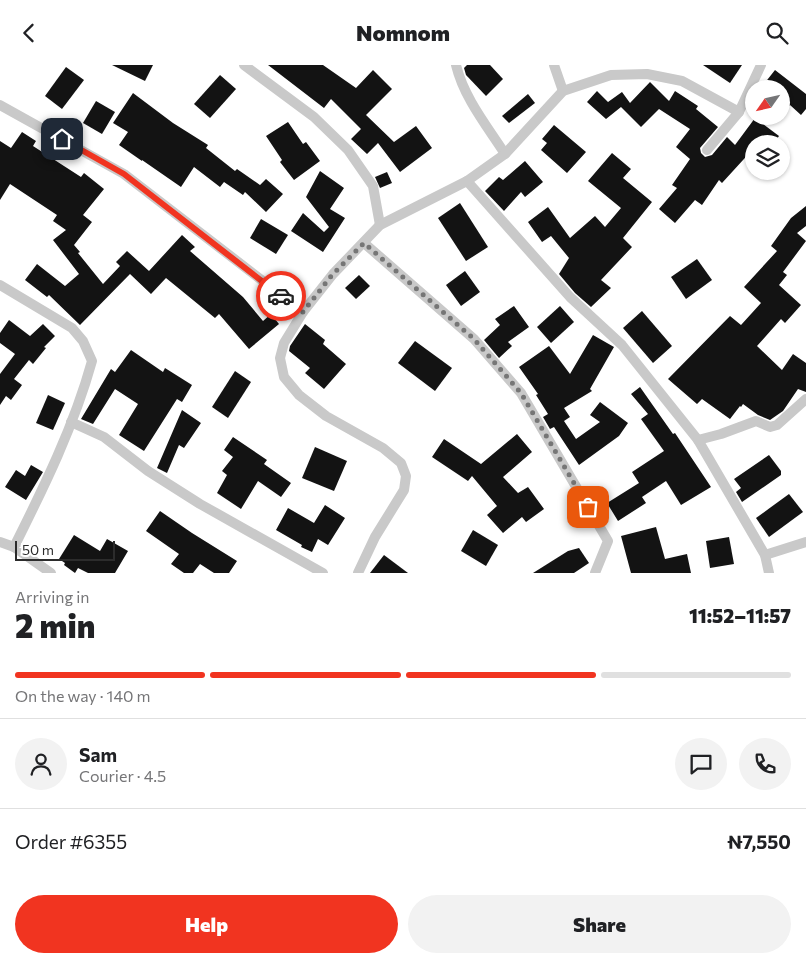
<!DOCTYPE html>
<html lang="en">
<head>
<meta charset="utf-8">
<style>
  :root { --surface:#fff; --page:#f2f2f2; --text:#202124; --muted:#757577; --line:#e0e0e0; --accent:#f13420 }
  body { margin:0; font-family:Commissioner,sans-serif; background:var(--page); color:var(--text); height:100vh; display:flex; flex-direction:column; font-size:19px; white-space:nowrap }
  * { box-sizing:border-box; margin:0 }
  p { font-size:16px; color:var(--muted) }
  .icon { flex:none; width:28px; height:28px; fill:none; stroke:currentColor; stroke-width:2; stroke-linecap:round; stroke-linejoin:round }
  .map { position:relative; height:508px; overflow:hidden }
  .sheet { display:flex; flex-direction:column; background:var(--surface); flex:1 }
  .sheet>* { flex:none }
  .needle { width:32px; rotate:236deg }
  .tools { position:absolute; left:745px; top:15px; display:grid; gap:10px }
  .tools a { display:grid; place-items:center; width:45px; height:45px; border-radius:50%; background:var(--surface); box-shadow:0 1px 4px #0004; font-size:25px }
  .scale { position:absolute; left:15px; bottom:12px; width:100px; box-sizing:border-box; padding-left:5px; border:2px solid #2c2c2c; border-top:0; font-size:14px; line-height:18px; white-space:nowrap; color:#2c2c2c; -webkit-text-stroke:4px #fff; paint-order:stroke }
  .pin { position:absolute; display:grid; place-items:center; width:42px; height:42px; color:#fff; margin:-21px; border-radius:10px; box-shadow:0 2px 8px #0006 }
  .courier { position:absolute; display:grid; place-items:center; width:50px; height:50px; margin:-25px; border:4px solid #f13420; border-radius:50%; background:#fff; color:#222; box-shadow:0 1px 6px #0007 }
  .head em { font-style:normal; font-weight:800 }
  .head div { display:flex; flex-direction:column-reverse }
  .head { display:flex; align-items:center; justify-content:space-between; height:85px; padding:0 15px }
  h1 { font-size:32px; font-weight:800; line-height:38px }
  .bar { display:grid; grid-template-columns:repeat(4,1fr); gap:8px 5px; align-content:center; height:60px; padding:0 15px }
  .bar i { height:6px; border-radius:4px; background:var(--line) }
  .bar .on { background:var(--accent) }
  .bar p { grid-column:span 4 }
  .line { display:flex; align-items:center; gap:12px; padding:0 15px; border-top:1px solid var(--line) }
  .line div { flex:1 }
  .round { display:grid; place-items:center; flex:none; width:52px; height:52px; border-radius:26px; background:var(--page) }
  .primary-button { display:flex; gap:10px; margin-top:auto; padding:10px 15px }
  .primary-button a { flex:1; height:58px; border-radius:30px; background:var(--accent); color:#fff; font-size:20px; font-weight:800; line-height:58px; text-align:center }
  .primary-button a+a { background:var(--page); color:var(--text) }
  header { display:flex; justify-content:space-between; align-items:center; height:65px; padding:0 15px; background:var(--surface); font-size:22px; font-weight:800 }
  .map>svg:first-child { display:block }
  .building { fill:#131313 }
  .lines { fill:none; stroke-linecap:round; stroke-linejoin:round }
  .minor { stroke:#c9c9c9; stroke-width:10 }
  .done { stroke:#767676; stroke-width:5; stroke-dasharray:0 9 }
  .route { stroke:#f13420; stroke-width:6 }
</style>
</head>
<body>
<header><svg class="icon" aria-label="back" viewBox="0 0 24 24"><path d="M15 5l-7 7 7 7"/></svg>Nomnom<svg class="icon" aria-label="search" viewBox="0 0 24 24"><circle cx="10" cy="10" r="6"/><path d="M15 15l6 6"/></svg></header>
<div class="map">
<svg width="806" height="508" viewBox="0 0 806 508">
  <rect width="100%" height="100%" fill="#fff"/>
  <g class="building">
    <polygon points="112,0 153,0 145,16"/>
    <polygon points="268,0 323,0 356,23 373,5 392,24 366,50 394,77 416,61 432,83 400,107 378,78 367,89 351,74 361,64 331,34 324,43"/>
    <polygon points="467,0 490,0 503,14 486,31 466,10 464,3"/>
    <polygon points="703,0 742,0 730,18"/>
    <polygon points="66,2 84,15 62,44 45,31"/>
    <polygon points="775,5 806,29 806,44 801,50 790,40 781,51 781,24 760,24"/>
    <polygon points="220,10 236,24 210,53 194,39"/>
    <polygon points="650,17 669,36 675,26 698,41 696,44 718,62 700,83 701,88 705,92 712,90 727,72 735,80 755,53 779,71 773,79 754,79 754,83 722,118 719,115 702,140 695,135 675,158 659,144 677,123 672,120 690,94 676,82 690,64 659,44 641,62 621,42 606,54 587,37 597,26 608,37 622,27 630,38"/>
    <polygon points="133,28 173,58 208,80 206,83 235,106 237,104 260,120 266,114 283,129 266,147 245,127 243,130 224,117 220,122 194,102 181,122 142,95 142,96 119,80 128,67 113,58"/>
    <polygon points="528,29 535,38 509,58 502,51"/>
    <polygon points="96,36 115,47 102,69 83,58"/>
    <polygon points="288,57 303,79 306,77 320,96 294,115 280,97 282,95 266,71"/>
    <polygon points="554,60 586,87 567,108 541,85 547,78 542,74"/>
    <polygon points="22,67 36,76 33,81 81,112 84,108 104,124 83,150 92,157 74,180 80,187 78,188 103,219 120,201 116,197 127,186 149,206 182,170 195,182 190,186 243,232 263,256 271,249 279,259 249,284 219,249 215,253 166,213 151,229 130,209 80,260 49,230 47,232 25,215 37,199 65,221 79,209 53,175 66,165 53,156 57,150 10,119 0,135 0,76 11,83"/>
    <polygon points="612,88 631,104 623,113 652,137 623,173 632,182 601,215 611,223 591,242 575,228 559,209 569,193 551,171 542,177 528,157 548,142 570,173 595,151 605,162 621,143 588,116"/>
    <polygon points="525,96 543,117 525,132 521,127 504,146 485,126 499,112 503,115"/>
    <polygon points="320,106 344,123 330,144 345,153 323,187 291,166 303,148 324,167 329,162 306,132"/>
    <polygon points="387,107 392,118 380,123 375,112"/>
    <polygon points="460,138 488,182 466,196 438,153"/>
    <polygon points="806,141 806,161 797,168 806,176 783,207 787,210 779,220 801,240 785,258 781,254 757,281 782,305 793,289 806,298 806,327 798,324 783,346 770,355 758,350 743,339 741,342 740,341 730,354 702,334 697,339 668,314 730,251 741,260 761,238 744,222 777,186 771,181 791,153"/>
    <polygon points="261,154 288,170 276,189 250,173"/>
    <polygon points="697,194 712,215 686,234 671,212"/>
    <polygon points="465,206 480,227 461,241 446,220"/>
    <polygon points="359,210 370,221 356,234 345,223"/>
    <polygon points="514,241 529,262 508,277 512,281 499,293 484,275 500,260 495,254"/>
    <polygon points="560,241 574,257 551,278 537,262"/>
    <polygon points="642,246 672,281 653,298 623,263"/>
    <polygon points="9,255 30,271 43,259 55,271 44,282 46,283 33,299 29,295 14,314 22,320 11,335 6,331 0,340 0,309 15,289 0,278 0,268"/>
    <polygon points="305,259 325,275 323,279 346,299 324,324 305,308 310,303 289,286 290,281"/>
    <polygon points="593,270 614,282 590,324 592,326 564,343 570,352 564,356 576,374 600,357 590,350 600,337 628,358 619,371 579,400 554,362 550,364 543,352 548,349 536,330 538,329 519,302 549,281 570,309"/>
    <polygon points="415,276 452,303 435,326 398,298"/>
    <polygon points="131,285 163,307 165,303 192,320 182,337 177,334 144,386 119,370 138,339 115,324 93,359 81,354 111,304 115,307"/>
    <polygon points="235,306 251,317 228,353 212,342"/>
    <polygon points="640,322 673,369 675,368 711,422 681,440 666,416 642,432 646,438 618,456 607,438 639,418 632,407 664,386 641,354 648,349 631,329"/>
    <polygon points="48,330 65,338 53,365 36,358"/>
    <polygon points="182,345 201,358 184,383 179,380 167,408 157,403"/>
    <polygon points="517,369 532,387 503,412 518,428 528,422 544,444 526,457 522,452 503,468 487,450 497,441 472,411 468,416 432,392 444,374 481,399"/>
    <polygon points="233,372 267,395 264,399 291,418 281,432 258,416 241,444 217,428 227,410 222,406 233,392 224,385"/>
    <polygon points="315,382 347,396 334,426 302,413"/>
    <polygon points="769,390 781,406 781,410 742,437 736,427 741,423 734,414"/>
    <polygon points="31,400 43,407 26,435 5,422 16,405 25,411"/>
    <polygon points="789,429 803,447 769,472 756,453"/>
    <polygon points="325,440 345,453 328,480 318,474 312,487 301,482 302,480 276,465 288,443 314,458"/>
    <polygon points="160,446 192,468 237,496 229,508 214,508 200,499 193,508 184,508 171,499 179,489 146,466"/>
    <polygon points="656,462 665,494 687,489 691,508 631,508 621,471"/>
    <polygon points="473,465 498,480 486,501 461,486"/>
    <polygon points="74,470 100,486 107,474 128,486 115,508 88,508 78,503 75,508 64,500 65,498 59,494"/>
    <polygon points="729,472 734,499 710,503 706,476"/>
    <polygon points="579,483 589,498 574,508 533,508 568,486"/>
    <polygon points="384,490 408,508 370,508"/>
  </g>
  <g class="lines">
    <g class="minor">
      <polyline points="244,0 314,52 348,85 373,121 380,160"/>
      <path d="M456 0C464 33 487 61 505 89"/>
      <polyline points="554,0 563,26"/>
      <polyline points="0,40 124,109 303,247"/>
      <polyline points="707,85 739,47 761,0"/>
      <polyline points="467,116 570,232 622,280 698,375 765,490 769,508"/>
      <polyline points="364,178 474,274 521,328 608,476 595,508"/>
      <path d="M0 220 72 263 83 276 92 296C74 361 44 422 14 482"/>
      <polyline points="71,357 104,372 148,406 200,439 323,508"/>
      <polyline points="698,375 721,369 756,356 770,362 777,360 806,334"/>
      <polyline points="0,477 14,482 51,508"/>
      <polyline points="765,490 806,477"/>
      <polyline points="358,508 375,472 404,425 406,411 401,398 383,383 326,351 299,330 284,312 280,293 284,278 303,247 333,209 380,160 467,116 505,89 563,26 611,10 647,9 682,16 739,47"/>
    </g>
  </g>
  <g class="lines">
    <polyline class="done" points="281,231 303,247 332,210 364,178 474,274 521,328 588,442"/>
    <polyline class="route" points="62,74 124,109 281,231"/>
  </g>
</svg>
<div class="tools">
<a><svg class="needle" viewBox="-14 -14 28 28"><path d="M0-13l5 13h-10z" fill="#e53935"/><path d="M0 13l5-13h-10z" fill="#757577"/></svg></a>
<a><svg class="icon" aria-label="layers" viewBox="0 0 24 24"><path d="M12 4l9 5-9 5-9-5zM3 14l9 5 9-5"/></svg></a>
</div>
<div class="scale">50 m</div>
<div class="pin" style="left:588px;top:442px;background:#ea580c"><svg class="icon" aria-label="bag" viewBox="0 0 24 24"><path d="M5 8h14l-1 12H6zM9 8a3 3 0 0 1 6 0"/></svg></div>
<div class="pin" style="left:62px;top:74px;background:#1f2937"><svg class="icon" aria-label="home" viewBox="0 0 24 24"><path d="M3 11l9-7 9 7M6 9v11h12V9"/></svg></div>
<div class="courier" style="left:281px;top:231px"><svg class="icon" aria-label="car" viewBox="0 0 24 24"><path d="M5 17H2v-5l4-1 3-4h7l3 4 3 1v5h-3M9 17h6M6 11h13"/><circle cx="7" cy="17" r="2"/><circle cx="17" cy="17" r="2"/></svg></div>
</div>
<section class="sheet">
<div class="head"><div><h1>2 min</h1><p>Arriving in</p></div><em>11:52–11:57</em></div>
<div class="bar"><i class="on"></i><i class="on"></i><i class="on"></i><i></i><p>On the way · 140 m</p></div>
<div class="line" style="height:90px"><a class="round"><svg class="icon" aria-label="person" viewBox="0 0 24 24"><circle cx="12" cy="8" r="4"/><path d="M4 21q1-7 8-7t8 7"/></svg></a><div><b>Sam</b><p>Courier · 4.5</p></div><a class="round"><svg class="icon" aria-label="chat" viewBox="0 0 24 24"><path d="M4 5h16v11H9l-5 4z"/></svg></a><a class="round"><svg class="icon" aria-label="phone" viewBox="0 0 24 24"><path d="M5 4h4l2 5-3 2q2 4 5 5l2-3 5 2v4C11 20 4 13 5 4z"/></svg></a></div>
<div class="line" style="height:65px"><div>Order #6355</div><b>₦7,550</b></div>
<div class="primary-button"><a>Help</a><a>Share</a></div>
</section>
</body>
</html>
